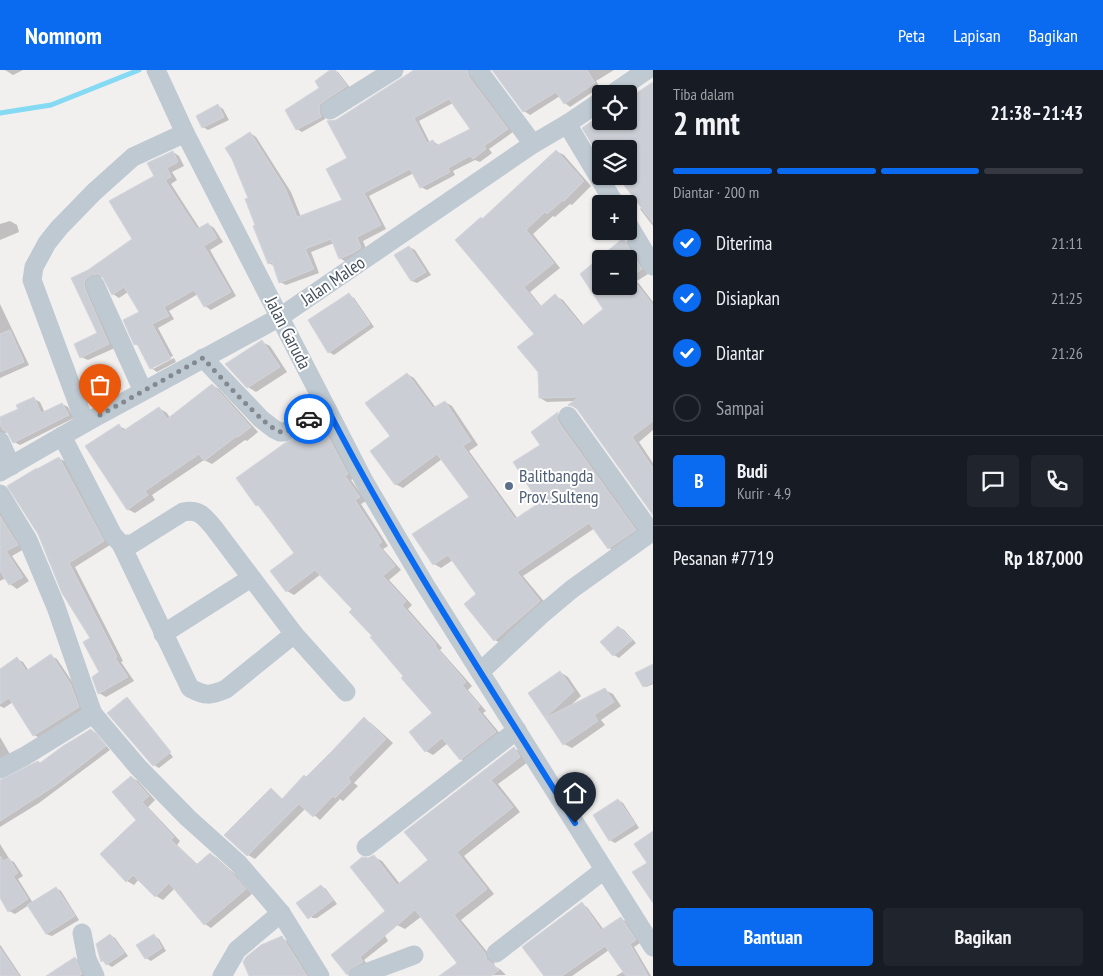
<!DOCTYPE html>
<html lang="id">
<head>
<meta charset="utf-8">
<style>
  :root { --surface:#171b24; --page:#20242c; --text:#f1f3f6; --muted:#9ea1a6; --line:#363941; --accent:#0a6af0 }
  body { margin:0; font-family:"PT Sans Narrow",sans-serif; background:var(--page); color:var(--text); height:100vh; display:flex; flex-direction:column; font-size:19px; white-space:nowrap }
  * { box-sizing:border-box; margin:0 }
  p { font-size:16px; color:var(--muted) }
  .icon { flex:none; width:28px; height:28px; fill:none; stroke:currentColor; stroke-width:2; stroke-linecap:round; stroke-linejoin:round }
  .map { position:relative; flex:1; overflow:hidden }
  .details { display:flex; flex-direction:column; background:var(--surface); width:450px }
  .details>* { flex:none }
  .fabs { position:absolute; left:592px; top:15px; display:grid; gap:10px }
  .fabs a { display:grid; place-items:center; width:45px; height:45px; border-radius:5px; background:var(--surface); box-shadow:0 1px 4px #0004; font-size:25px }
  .pin { position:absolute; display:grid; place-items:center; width:42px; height:42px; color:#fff; margin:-51px -21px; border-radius:50% 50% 50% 0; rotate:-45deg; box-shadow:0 0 5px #0007 }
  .pin .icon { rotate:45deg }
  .courier { position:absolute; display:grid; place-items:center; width:50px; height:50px; margin:-25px; border:4px solid #0a6af0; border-radius:50%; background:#fff; color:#222; box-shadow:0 1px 6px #0007 }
  .head em { font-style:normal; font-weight:700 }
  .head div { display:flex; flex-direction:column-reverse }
  .head { display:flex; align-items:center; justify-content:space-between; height:85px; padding:0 20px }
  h1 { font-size:32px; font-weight:700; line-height:38px }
  .bar { display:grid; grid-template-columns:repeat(4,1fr); gap:8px 5px; align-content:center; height:60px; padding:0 20px }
  .bar i { height:6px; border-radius:4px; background:var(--line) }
  .bar .current { background:var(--accent) }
  .bar p { grid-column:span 4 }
  .line { display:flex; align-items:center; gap:12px; padding:0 20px; border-top:1px solid var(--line) }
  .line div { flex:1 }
  .round { display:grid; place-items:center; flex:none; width:52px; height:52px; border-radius:5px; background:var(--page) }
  ol { padding:0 20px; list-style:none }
  li { display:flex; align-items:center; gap:15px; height:55px }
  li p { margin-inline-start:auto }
  li .icon { padding:5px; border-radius:50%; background:var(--accent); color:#fff; stroke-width:4 }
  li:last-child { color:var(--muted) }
  li i { width:28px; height:28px; border:2px solid var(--line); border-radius:50% }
  .action { display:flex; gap:10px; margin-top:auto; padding:10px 20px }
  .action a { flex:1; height:58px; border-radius:5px; background:var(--accent); color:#fff; font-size:20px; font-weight:700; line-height:58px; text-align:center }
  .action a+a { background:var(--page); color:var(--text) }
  header { display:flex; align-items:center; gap:30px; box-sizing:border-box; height:70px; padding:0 25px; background:var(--accent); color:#fff }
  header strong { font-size:24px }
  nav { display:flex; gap:28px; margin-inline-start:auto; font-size:18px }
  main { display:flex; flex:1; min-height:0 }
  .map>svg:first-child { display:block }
  .shadow { fill:#0003; fill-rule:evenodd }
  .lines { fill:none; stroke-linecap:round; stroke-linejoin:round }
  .stream { stroke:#84d9f3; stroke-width:5 }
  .building { fill:#cbced4; stroke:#d3d5db; fill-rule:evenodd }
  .minor { stroke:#bec9d2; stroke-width:19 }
  .done { stroke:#828991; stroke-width:5; stroke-dasharray:0 9 }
  .route { stroke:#0a6af0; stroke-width:6 }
  .service-dot { fill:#5c6f8a; stroke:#fff; stroke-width:2 }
  .labels { text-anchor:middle; stroke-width:4; stroke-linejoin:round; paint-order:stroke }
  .street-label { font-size:18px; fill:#46525e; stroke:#fff }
  .service-label { font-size:18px; fill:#4e5e75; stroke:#fff; text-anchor:start }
</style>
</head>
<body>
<header>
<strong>Nomnom</strong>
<nav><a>Peta</a><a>Lapisan</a><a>Bagikan</a></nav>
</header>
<main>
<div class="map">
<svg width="653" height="906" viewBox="0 0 653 906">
  <rect width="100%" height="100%" fill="#f2efef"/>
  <g class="shadow">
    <polygon points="5,0 23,0 13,5"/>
    <polygon points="332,0 338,2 351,19 324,44 325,49 302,62 297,59"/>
    <path d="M417 0H473L513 62 489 79 492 83 480 92 475 90 453 101 455 105 427 120 421 117 414 103 369 126 386 159 363 171 367 181 346 192 340 188 334 173 311 182 319 203 286 215 280 212 274 196 269 193 249 129 250 63 256 67 291 122 301 147 344 130 349 89 336 51ZM453 33 472 59 440 76 433 71 430 73 419 51Z"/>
    <polygon points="493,0 614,0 596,11 600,17 570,37 565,33 560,26 530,45 524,41"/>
    <polygon points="653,13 653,156 640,139 642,137 625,114 617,111 614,106 629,106 629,79 601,79 601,86 584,58 601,47 601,51 629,51 629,30"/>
    <polygon points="218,36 223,39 229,50 208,60 203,57"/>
    <path d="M556 81 564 85 591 116 572 135 570 134 555 147 553 146 533 164 560 198 530 222 542 237 555 226 563 230 584 256 605 239 582 204 623 170 631 174 648 204 637 211 653 232V360L639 372 653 393V443L578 339 570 335 575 331 547 332 540 328 535 264 483 150ZM601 189H629V216H601Z"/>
    <polygon points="173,82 179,86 184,96 172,102 177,110 171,114 200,159 208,154 214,158 223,172 210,180 236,226 211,240 205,236 198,224 169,241 174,249 158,258 173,286 153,296 153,299 174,288 176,292 157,302 151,298 140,277 135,274 141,242 128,222 119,228 113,224 104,207 98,208 115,278 88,290 81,287 99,264 73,208 89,201 134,169 155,106"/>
    <polygon points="10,151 17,155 19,162 0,170 0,154"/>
    <polygon points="409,177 415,180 431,205 417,213 412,211 396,186"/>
    <polygon points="349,225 354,228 374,257 334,285 329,282"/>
    <polygon points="0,234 29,295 0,308"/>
    <polygon points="262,272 270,276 287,302 256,322 248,317 227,295"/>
    <polygon points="407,304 414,308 436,338 445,332 452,336 478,375 469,381 518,449 541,433 542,375 558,344 564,348 642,464 617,482 609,478 595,458 523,506 547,535 502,574 495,570 478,524 453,490 441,498 434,494 470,428 442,389 403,418 395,414 391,366"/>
    <polygon points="212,315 219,319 258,362 247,371 245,370 212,394 204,390 152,425 155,430 135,443 127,439 119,356 127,360 159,338 167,343 170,348"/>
    <polygon points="34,329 40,332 45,343 62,334 68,337 74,348 20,375 14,372 8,362 0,365 0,349 20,339"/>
    <polygon points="321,356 328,360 354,408 351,410 366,431 361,434 388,476 383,479 401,500 389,510 412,535 408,539 442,578 440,580 472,616 468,620 486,641 483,643 502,666 468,693 461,689 448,673 433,685 426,681 410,662 433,643 354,540 321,504 294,525 287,521 296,483 262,438 257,435"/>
    <polygon points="59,388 66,392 110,475 75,497 123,591 121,592 134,611 106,627 99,623 100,603 92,568 63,522"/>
    <polygon points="0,439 24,479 12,486 29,511 17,519 10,514 6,508 0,511"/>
    <polygon points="619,557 624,560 636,573 619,588 614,585 602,572"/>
    <polygon points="51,586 57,589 77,619 84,640 40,668 34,665 13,632 4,638 0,636 0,600 17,589 23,592 29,601"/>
    <polygon points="653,596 653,614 646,617 644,616"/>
    <polygon points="560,602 568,607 581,626 571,635 605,620 613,624 621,636 601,650 605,655 572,678 564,674 546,647"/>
    <polygon points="127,629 131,631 128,631 173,687 159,698 154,695"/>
    <polygon points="364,649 371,653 393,673 354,713 358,716 343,731 340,729 320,750 306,738 255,789 248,785 271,720 283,729 307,708"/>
    <polygon points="91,660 96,663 110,680 39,733 0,757 0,712 41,694"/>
    <polygon points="0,667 11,686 0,692"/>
    <polygon points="514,678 522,683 528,692 498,714 520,742 464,786 494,824 461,850 493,889 495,896 501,900 506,905 441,906 459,893 422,846 405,859 397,855 368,789 374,787 382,791 400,814 429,790"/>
    <polygon points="131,707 138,711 155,730 148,737 180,771 177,775 198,795 210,784 217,788 237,806 252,824 211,858 205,854 175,818 163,830 156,826 139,809 134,815 127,811 138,751"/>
    <polygon points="618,730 623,733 639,758 615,773 610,770"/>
    <polygon points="0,774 10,790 14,792 23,806 18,809 33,833 56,818 61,821 79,850 52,866 46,864 29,835 15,844 9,841 0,826"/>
    <polygon points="321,816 326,819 337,834 317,848 313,848 307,845"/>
    <polygon points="582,834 587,837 604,860 621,849 626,851 640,873 634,877 651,906 616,906 624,901 609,880 572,906 549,906"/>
    <polygon points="379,855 388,871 364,890 368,895 352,906 348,904 332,885"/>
    <polygon points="110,865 115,868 128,886 112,897 102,891 97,874"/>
    <polygon points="154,866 159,869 166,881 151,891 146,888"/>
    <polygon points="282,868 289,872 310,906 250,906"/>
    <polygon points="0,875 1,876 21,906 0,906"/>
    <polygon points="75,888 81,892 87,906 48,906"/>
  </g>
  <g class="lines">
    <polyline class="stream" points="0,43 51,35 139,0"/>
  </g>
  <g class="building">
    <polygon points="330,0 335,0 347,16 320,34 319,41 321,47 296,60 285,40 319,18 315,11"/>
    <path d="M414 0H467L469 7 508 59 484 76 486 79 473 89 470 86 448 98 450 102 420 118 410 99 364 123 381 155 357 167 361 178 353 183 339 189 331 169 305 179 314 199 279 213 272 192 268 194 253 156 255 155 245 129 248 128 232 89 225 78 250 62 285 118 297 147 342 130 326 99 347 88 327 51 336 50ZM449 29 470 59 436 76 433 70 427 73 414 48Z"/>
    <polygon points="492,0 587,0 595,13 564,34 556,22 523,42"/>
    <polygon points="653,12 653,153 617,106 629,106 629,79 595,79 582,58 601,45 601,51 629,51 629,28"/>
    <polygon points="218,34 224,47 202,58 196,46"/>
    <polygon points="556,80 584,111 564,131 563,130 547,144 545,142 526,160 554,193 524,217 540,237 555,224 582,256 603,239 580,204 623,168 642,199 629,208 629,189 601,189 601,216 638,216 653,235 653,351 632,367 653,398 653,445 577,339 573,336 568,335 579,327 539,328 538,302 517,277 534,264 455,170 481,147 482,149"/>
    <polygon points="173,81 178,92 167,98 171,107 165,110 197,159 208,153 217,168 204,176 231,222 204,237 194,220 164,237 169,246 152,254 171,289 150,299 137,274 134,275 123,250 139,242 124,217 112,225 102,206 97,204 91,205 86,209 84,213 85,219 109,274 80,288 74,274 97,263 71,208 88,200 132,169 109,131 154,106 147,93"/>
    <polygon points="409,176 426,202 411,211 394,185"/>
    <polygon points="349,223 370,254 328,283 308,250"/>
    <polygon points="10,260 24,292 0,302 0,264"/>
    <polygon points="262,270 280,297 247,318 225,294"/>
    <polygon points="407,303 433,338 445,331 471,371 463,376 515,449 539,433 513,392 540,375 531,362 558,342 557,348 559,353 636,460 608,479 589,453 517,502 540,531 494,571 464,534 476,524 448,485 433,495 412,464 469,427 437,384 395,415 370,381 390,366 365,333"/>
    <polygon points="212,314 251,357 238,367 237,366 204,391 199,384 145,421 148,425 127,440 85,376 119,354 123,361 159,337 167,349"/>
    <polygon points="34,327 41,343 62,333 69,345 13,373 7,362 3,360 0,355 0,347 18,339 16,335"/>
    <polygon points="322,355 348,404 345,406 360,427 355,430 382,472 378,475 395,496 383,506 406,531 402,535 436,574 435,576 466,612 462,615 480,636 477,639 496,662 460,690 442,668 425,682 409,662 432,643 401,608 403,606 370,567 372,566 349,542 352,539 315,500 286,522 270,501 294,483 271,452 258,435 256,436 236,408 285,373"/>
    <polygon points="59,387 104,471 69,493 117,587 115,588 128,607 98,624 92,607 99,602 83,572 90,568 62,523 38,464 7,416 37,398 37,399"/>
    <polygon points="0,446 18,475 6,481 23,507 9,515 0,501"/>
    <polygon points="618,556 632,570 613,586 600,572"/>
    <polygon points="51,584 71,615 79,637 33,666 9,628 0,634 0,599 17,587 26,601"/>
    <polygon points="653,594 653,612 643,617 635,603"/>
    <polygon points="560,601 574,621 545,648 528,623"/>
    <polygon points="605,618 614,632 594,645 598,651 563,675 545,648"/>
    <polygon points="127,627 171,682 153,696 107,643"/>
    <polygon points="364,647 386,669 348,708 351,712 335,728 333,726 313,747 299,734 247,786 224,765 271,718 282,729 304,705 306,707 332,681"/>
    <polygon points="91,659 106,676 56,715 0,751 0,710 38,691 40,693 63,676"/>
    <polygon points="514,677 520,687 491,710 513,737 457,782 487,819 454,845 485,883 487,890 493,894 499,900 491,906 439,906 457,893 415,840 360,887 363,892 350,899 347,905 331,885 385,841 350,797 362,787 368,788 374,785 397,815 428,790 404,762"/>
    <polygon points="131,706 149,726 142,732 174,767 171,770 196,795 210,783 230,801 246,819 204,855 169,813 155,827 133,805 126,812 100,784 136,750 112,722"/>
    <polygon points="618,729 635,754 609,771 593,745"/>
    <polygon points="653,761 653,833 632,802 647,793 634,774"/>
    <polygon points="0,786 3,791 9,788 18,803 13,806 28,829 8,842 0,828"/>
    <polygon points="321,815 333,830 308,849 296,833"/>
    <polygon points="56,817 75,846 46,864 27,835"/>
    <polygon points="582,832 601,860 621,847 636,870 630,874 648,906 626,906 605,876 562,906 544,906 522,877"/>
    <polygon points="110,864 124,883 106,895 103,890 101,892 96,874"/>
    <polygon points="154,864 162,878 145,889 136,875"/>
    <polygon points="282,866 307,906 249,906 243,892 246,887 261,875"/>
    <polygon points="0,878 19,906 0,906"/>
    <polygon points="75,887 82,904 79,906 46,906"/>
  </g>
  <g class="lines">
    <g class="minor">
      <polyline points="156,0 185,63 364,411 424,513 653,877"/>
      <polyline points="478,0 533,74"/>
      <polyline points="612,24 647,0"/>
      <polyline points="330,40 394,0"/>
      <polyline points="567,54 615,134"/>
      <polyline points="629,156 653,196"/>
      <polyline points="95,215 143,321"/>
      <polyline points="203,288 261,349 274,359 280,362 285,362 327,339"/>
      <polyline points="568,346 651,462"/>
      <polyline points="85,353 32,210 34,197 47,173 59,158 94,122 133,87 185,63"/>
      <path d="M62 366 113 465 121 474H132L183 442C199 439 204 446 214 458L294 564 346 622"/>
      <polyline points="0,371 11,396"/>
      <polyline points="0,402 85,353 280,247 533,74 567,54 601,31"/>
      <polyline points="0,424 28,470 56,537 93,644 138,697 188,748 238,793 281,843 320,906"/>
      <path d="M121 474 190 618C205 626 210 626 226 619L294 564"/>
      <polyline points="163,564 251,508"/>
      <polyline points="480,602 541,545 572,519 653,461"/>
      <polyline points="0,699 25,686 93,644"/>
      <polyline points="366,777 517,660"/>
      <polyline points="82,863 87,889 95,906"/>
      <polyline points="496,883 604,800"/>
      <polyline points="222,906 237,880 281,843"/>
      <polyline points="358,906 414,885"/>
    </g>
  </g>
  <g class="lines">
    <path class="done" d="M100 345 203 288C216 302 267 360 281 362 289 363 302 353 309 349"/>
    <path class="route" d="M309 349 327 338C401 482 490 616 575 753"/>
  </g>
  <circle class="service-dot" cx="509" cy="416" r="5"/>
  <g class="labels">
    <g class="street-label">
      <text transform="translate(333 211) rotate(-34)" y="6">Jalan Maleo</text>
      <text transform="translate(288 263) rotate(63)" y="6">Jalan Garuda</text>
    </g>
    <g class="service-label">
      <text x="519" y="412">Balitbangda<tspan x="519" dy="21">Prov. Sulteng</tspan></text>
    </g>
  </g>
</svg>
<div class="fabs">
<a><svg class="icon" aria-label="locate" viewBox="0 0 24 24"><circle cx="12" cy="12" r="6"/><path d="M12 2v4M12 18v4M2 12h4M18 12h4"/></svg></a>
<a><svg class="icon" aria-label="layers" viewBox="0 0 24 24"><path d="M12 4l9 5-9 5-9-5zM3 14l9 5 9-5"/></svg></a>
<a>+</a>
<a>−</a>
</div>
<div class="pin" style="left:100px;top:345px;background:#ea580c"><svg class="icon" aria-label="bag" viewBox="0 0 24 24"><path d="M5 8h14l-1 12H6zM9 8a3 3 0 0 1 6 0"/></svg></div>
<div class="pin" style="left:575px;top:753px;background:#1f2937"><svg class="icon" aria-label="home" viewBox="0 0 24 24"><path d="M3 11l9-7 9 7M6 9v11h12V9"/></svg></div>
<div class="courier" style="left:309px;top:349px"><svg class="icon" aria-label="car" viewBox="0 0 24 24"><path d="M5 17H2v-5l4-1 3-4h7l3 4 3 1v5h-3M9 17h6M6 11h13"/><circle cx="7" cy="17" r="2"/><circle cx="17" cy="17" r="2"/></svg></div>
</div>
<section class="details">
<div class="head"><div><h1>2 mnt</h1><p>Tiba dalam</p></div><em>21:38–21:43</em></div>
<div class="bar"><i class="current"></i><i class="current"></i><i class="current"></i><i></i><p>Diantar · 200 m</p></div>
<ol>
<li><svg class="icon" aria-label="check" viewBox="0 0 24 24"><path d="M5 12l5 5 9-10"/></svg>Diterima<p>21:11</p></li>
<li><svg class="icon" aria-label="check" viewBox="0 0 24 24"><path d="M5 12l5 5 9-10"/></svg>Disiapkan<p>21:25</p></li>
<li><svg class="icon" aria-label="check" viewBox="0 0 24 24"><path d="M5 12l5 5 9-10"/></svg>Diantar<p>21:26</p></li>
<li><i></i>Sampai</li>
</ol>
<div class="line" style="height:90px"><b class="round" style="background:var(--accent);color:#fff">B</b><div><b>Budi</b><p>Kurir · 4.9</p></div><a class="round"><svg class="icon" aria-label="chat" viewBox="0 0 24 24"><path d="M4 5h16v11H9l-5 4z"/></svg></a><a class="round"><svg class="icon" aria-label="phone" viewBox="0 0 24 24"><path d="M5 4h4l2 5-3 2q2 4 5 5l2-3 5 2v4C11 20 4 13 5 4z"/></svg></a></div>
<div class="line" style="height:65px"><div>Pesanan #7719</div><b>Rp 187,000</b></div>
<div class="action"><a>Bantuan</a><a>Bagikan</a></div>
</section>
</main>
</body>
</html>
